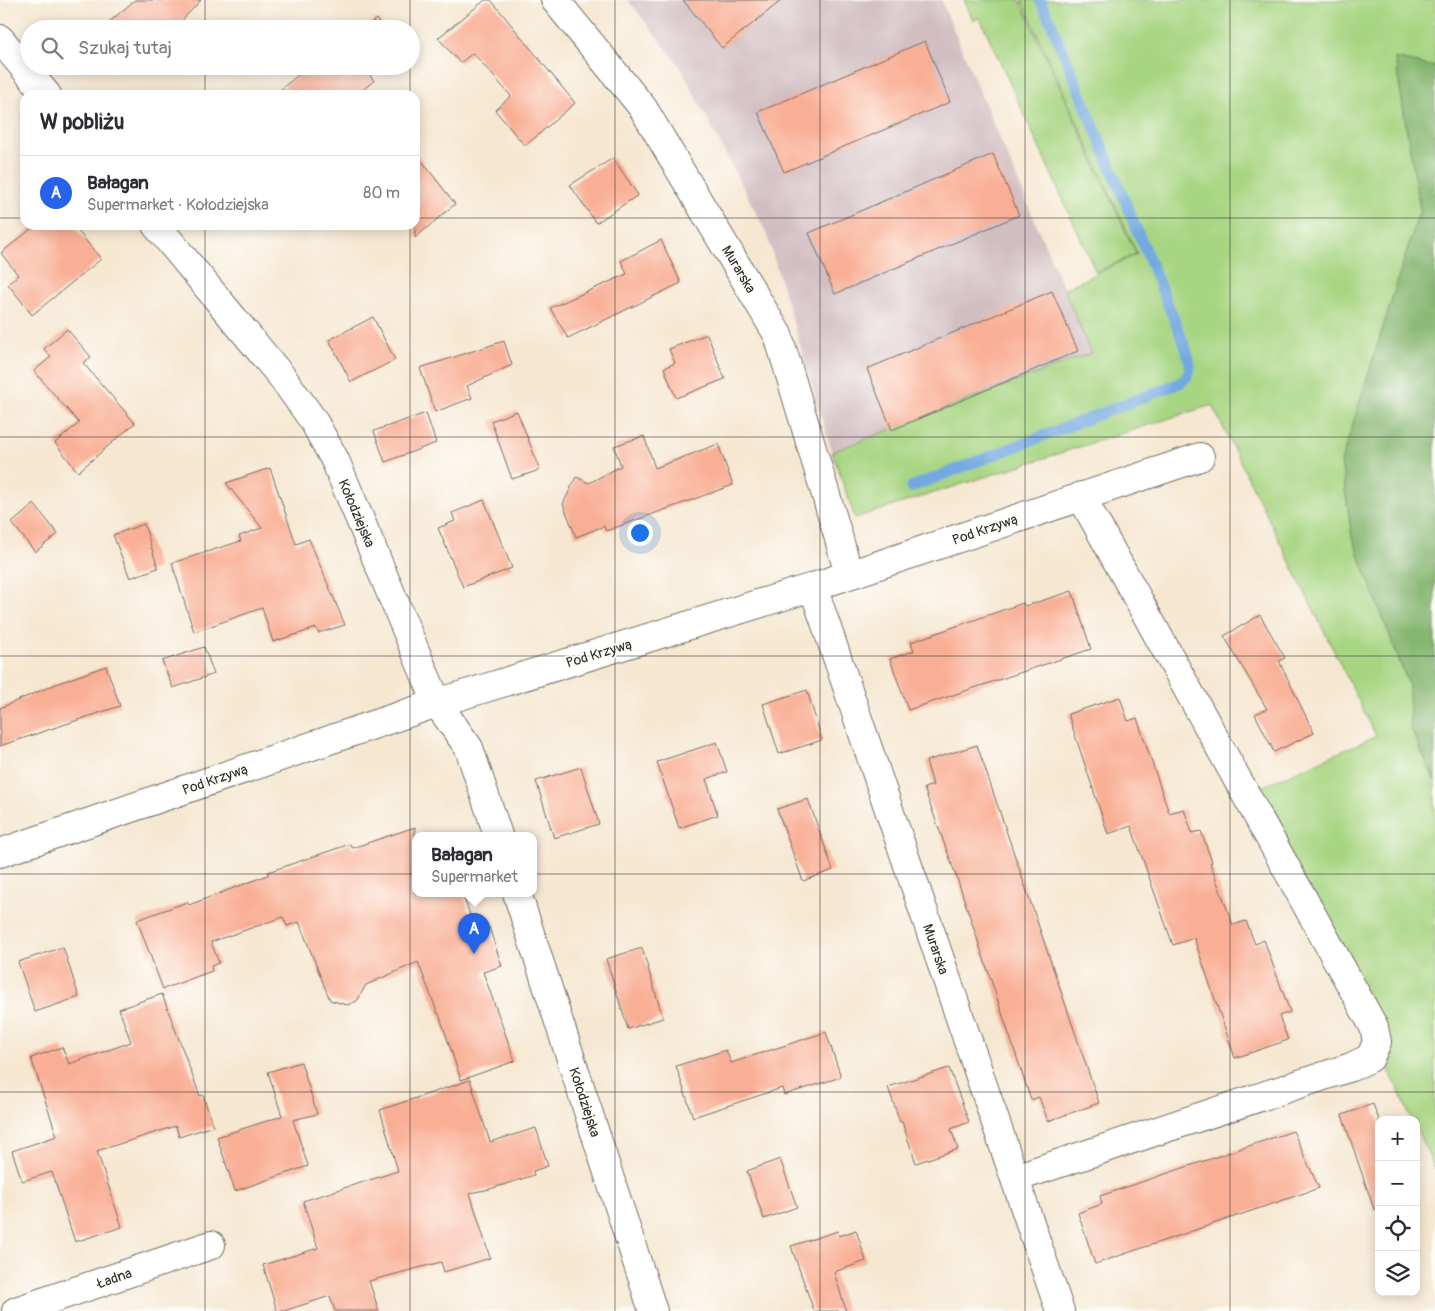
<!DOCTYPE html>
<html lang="pl">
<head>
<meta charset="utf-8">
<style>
  :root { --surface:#fff; --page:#f7f7f7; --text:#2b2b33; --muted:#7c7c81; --line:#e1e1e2; --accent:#2563eb }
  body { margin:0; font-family:Pangolin,sans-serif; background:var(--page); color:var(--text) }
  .controls { position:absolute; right:15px; bottom:15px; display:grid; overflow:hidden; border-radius:10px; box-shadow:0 2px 12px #0003 }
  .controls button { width:45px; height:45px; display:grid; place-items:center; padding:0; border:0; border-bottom:1px solid var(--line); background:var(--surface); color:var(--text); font:25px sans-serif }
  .you { position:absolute; left:639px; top:532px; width:18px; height:18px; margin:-12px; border:4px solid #fff; border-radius:50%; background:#1a73e8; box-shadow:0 0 0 8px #1a73e833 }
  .badge { display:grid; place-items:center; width:32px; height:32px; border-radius:50%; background:var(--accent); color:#fff; font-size:16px; font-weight:700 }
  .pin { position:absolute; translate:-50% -41px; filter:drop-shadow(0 1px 2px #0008) }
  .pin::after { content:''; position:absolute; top:26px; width:18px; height:15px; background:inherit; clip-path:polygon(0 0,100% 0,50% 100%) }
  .popup { position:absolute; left:412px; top:832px; width:125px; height:65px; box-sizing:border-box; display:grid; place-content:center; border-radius:10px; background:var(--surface); filter:drop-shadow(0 1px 4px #0005); font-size:16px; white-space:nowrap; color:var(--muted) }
  .popup b { font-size:19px; color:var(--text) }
  .popup::after { content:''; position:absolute; left:50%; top:100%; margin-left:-10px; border:10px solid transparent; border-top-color:var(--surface) }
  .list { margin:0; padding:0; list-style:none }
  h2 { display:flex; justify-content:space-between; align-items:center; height:65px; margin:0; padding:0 20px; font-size:21px }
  h2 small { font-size:16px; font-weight:400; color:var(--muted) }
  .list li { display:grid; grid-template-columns:32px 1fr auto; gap:15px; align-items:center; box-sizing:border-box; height:75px; padding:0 20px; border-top:1px solid var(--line) }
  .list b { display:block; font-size:19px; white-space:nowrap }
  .list p { margin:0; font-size:16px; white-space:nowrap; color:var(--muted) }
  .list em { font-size:16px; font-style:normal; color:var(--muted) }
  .icon { flex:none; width:28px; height:28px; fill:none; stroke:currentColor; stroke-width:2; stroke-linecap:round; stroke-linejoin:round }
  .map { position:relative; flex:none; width:1435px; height:1311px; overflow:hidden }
  .search { position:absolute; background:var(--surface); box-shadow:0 2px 12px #0003; left:20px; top:20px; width:400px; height:55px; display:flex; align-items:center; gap:12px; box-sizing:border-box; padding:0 18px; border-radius:28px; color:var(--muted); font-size:19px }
  .panel { position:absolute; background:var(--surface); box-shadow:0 2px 12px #0003; left:20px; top:90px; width:400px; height:140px; border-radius:15px }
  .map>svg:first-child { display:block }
</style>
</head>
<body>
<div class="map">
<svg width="1435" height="1311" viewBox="0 0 1435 1311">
  <rect width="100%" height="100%" fill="#fdfcf7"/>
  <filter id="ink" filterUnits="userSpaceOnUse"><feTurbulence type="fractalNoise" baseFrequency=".02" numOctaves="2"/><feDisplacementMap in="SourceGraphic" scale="10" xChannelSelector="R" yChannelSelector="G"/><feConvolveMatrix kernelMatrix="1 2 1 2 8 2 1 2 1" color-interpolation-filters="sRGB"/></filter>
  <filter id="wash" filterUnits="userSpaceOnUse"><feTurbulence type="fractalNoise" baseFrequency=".0096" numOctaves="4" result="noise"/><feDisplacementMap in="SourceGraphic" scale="20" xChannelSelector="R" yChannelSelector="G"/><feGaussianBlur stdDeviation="1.12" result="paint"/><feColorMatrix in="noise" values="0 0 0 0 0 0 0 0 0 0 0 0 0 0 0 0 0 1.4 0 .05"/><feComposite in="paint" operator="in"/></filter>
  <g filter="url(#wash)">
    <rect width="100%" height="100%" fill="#f6e7d1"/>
    <!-- industrial -->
    <path fill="#d2bec2" d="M628 0H941L1091 353 832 452 766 232 680 66Z"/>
    <!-- green -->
    <path fill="#a7d582" stroke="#698056" d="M964 0H1020L1136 254 1096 272 980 18 973 20Z
      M1022 0H1435V67L1395 59 1420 209 1341 462 1352 537 1409 686 1410 727 1435 781V1169L1416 1128V1120H1412L1259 788 1376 736 1212 405 855 518 832 452 1091 353 1064 289 1137 254Z"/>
    <!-- forest -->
    <path fill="#85b670" stroke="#58704e" d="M1395 58 1435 67V781L1410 727 1409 686 1352 537 1341 462 1420 209Z"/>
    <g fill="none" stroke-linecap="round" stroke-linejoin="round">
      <!-- stream -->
      <path stroke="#73a9e1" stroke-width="11" d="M911 487 1180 383C1195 373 1190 361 1185 346L1052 25 1040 0"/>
    </g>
    <g id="blocks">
      <!-- building -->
      <path fill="#f9af95" d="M135 0H201L174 29H101Z
        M485 0H491L575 103 525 146 495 110 511 96 473 53 460 63 438 38Z
        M683 0H782L722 48Z
        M376 19 385 29H364Z
        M925 41 950 102 784 172 758 112Z
        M309 66H363L374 81 356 95H274Z
        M415 152 455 204 415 238Z
        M993 154 1019 215 835 294 809 233Z
        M613 158 638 195 596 223 570 185Z
        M36 225H73L101 259 32 315 8 284 18 275 1 253Z
        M661 240 681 283 568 338 550 308 627 274 621 261Z
        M1052 291 1078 351 892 430 867 369Z
        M373 317 395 360 351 382 329 340Z
        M67 329 91 357 83 363 135 423 78 472 55 443 79 423 34 371 51 357 44 349Z
        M707 334 725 379 676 398 664 368 675 363 669 349Z
        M504 341 512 365 467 386 472 398 435 412 420 368Z
        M517 411 540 470 512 479 491 421Z
        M426 413 436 443 385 462 374 431Z
        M644 436 655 468 718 444 733 485 606 531 604 526 576 537 563 504 576 477 589 483 621 466 614 446Z
        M270 468 296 544 309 539 345 625 318 633 316 628 273 642 262 608 194 632 172 563 241 541 239 536 262 528 226 483Z
        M484 500 512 568 463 587 438 528 455 521 452 513Z
        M34 504 58 534 35 552 12 523Z
        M144 524 158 568 130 578 113 535Z
        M1072 591 1091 649 908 710 890 659 914 651 911 642 1023 603 1025 606Z
        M1260 615 1285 658 1279 661 1314 733 1274 752 1255 714 1267 709 1224 636Z
        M204 647 214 674 173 688 162 661Z
        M106 666 120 706 0 746V708L56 684Z
        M807 690 822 740 779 754 763 704Z
        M1120 697 1128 721 1137 718 1169 813 1184 809 1192 833 1201 831 1212 862 1210 863 1233 925 1246 921 1255 944 1264 940 1290 1012 1279 1016 1288 1040 1235 1058 1194 938 1173 945 1131 826 1108 834 1068 714Z
        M717 742 727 772 706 779 718 815 679 828 657 762Z
        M977 745 1099 1103 1048 1121 1039 1097 1031 1100 958 881 924 788 933 785 926 761Z
        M581 767 599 824 554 838 536 781Z
        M808 799 833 870 803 881 777 809Z
        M415 827V893H462L476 931 489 927 502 966 483 972 515 1061 461 1080 439 1014H438L418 962 366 985 357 1001 347 1005 330 1000 299 922 287 926 283 917 211 942 219 963 211 966 212 971 163 989 137 920 187 902 189 905 268 875V872L350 844 352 848Z
        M63 947 79 997 35 1012 18 962Z
        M642 948 663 1018 628 1029 606 959Z
        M162 994 200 1096 203 1095 213 1126 179 1137 176 1126 97 1151 122 1227 75 1242 52 1172 22 1181 12 1151 57 1136 31 1058 62 1047 69 1064 131 1042 119 1009Z
        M826 1032 841 1077 784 1095 782 1088 693 1117 676 1066 726 1050 731 1063Z
        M301 1062 317 1114 293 1120 308 1166 235 1191 217 1137 282 1116 268 1072Z
        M949 1068 969 1122 951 1129 958 1149 916 1163 902 1122H900L888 1087Z
        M470 1080 490 1142 536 1128 548 1166 533 1171 534 1175 490 1189 470 1193 490 1258 444 1272 441 1262 369 1281 379 1311H335L330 1296 284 1311H277L263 1265 318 1248 303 1201 398 1171 380 1110Z
        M1373 1104 1379 1120V1209H1374L1342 1115Z
        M1293 1131 1319 1188 1095 1264 1078 1213 1102 1204 1100 1196Z
        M780 1159 797 1207 764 1219 747 1171Z
        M856 1230 866 1261 834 1272 846 1311H814L791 1246 838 1231 839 1236Z"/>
    </g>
  </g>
  <g filter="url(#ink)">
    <use href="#blocks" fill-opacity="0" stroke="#726d65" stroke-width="1"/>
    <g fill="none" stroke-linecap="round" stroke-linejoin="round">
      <defs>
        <path id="street" d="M555 0 643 108 778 335 837 532 849 575
          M0 39 47 95
          M156 225 282 377 313 420 335 460 437 703 469 748 498 835
          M813 587 1060 1311
          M0 853 437 703 813 587 1200 457
          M517 893 653 1311
          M1015 1178 1351 1067 1370 1058 1377 1042 1374 1027 1081 496
          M16 1311 211 1245"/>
      </defs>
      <!-- street casing -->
      <use href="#street" stroke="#726d65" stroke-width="30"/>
      <!-- street -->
      <use href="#street" stroke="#fff" stroke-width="28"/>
    </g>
  </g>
  <!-- grid -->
  <path fill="none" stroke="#2b2b2b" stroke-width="1" stroke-opacity="0.55" d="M205 0V29M410 0V29M615 0V1311M820 0V1311M1025 0V1311M1230 0V1311M205 66V95M410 66V95M0 218H25M415 218H1435M205 225V1311M410 225V1311M0 437H1435M0 656H1435M0 874H1435M0 1092H1435"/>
  <g text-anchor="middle" stroke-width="4" stroke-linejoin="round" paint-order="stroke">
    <!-- street labels -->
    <g font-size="14" fill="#2b2b2b" stroke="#fdfcf7">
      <text transform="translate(739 269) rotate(59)" y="5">Murarska</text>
      <text transform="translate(357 513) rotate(67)" y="5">Kołodziejska</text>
      <text transform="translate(985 529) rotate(-19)" y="5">Pod Krzywą</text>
      <text transform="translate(599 653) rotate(-17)" y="5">Pod Krzywą</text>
      <text transform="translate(215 779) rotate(-19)" y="5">Pod Krzywą</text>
      <text transform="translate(936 949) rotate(71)" y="5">Murarska</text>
      <text transform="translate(585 1102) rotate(72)" y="5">Kołodziejska</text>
      <text transform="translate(114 1278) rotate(-19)" y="5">Ładna</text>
    </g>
  </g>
</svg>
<div class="controls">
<button>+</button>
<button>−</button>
<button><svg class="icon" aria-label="locate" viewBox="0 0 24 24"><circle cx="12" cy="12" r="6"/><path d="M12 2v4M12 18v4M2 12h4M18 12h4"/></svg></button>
<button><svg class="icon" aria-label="layers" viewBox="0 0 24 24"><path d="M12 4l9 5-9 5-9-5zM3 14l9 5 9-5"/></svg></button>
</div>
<div class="you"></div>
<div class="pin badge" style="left:474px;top:954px">A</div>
<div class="popup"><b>Bałagan</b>Supermarket</div>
<div class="search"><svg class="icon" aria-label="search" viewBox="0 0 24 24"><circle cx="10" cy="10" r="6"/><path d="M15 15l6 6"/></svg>Szukaj tutaj</div>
<section class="panel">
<h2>W pobliżu<small></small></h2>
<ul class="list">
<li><span class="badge">A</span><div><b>Bałagan</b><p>Supermarket · Kołodziejska</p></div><em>80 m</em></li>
</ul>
</section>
</div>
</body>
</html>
